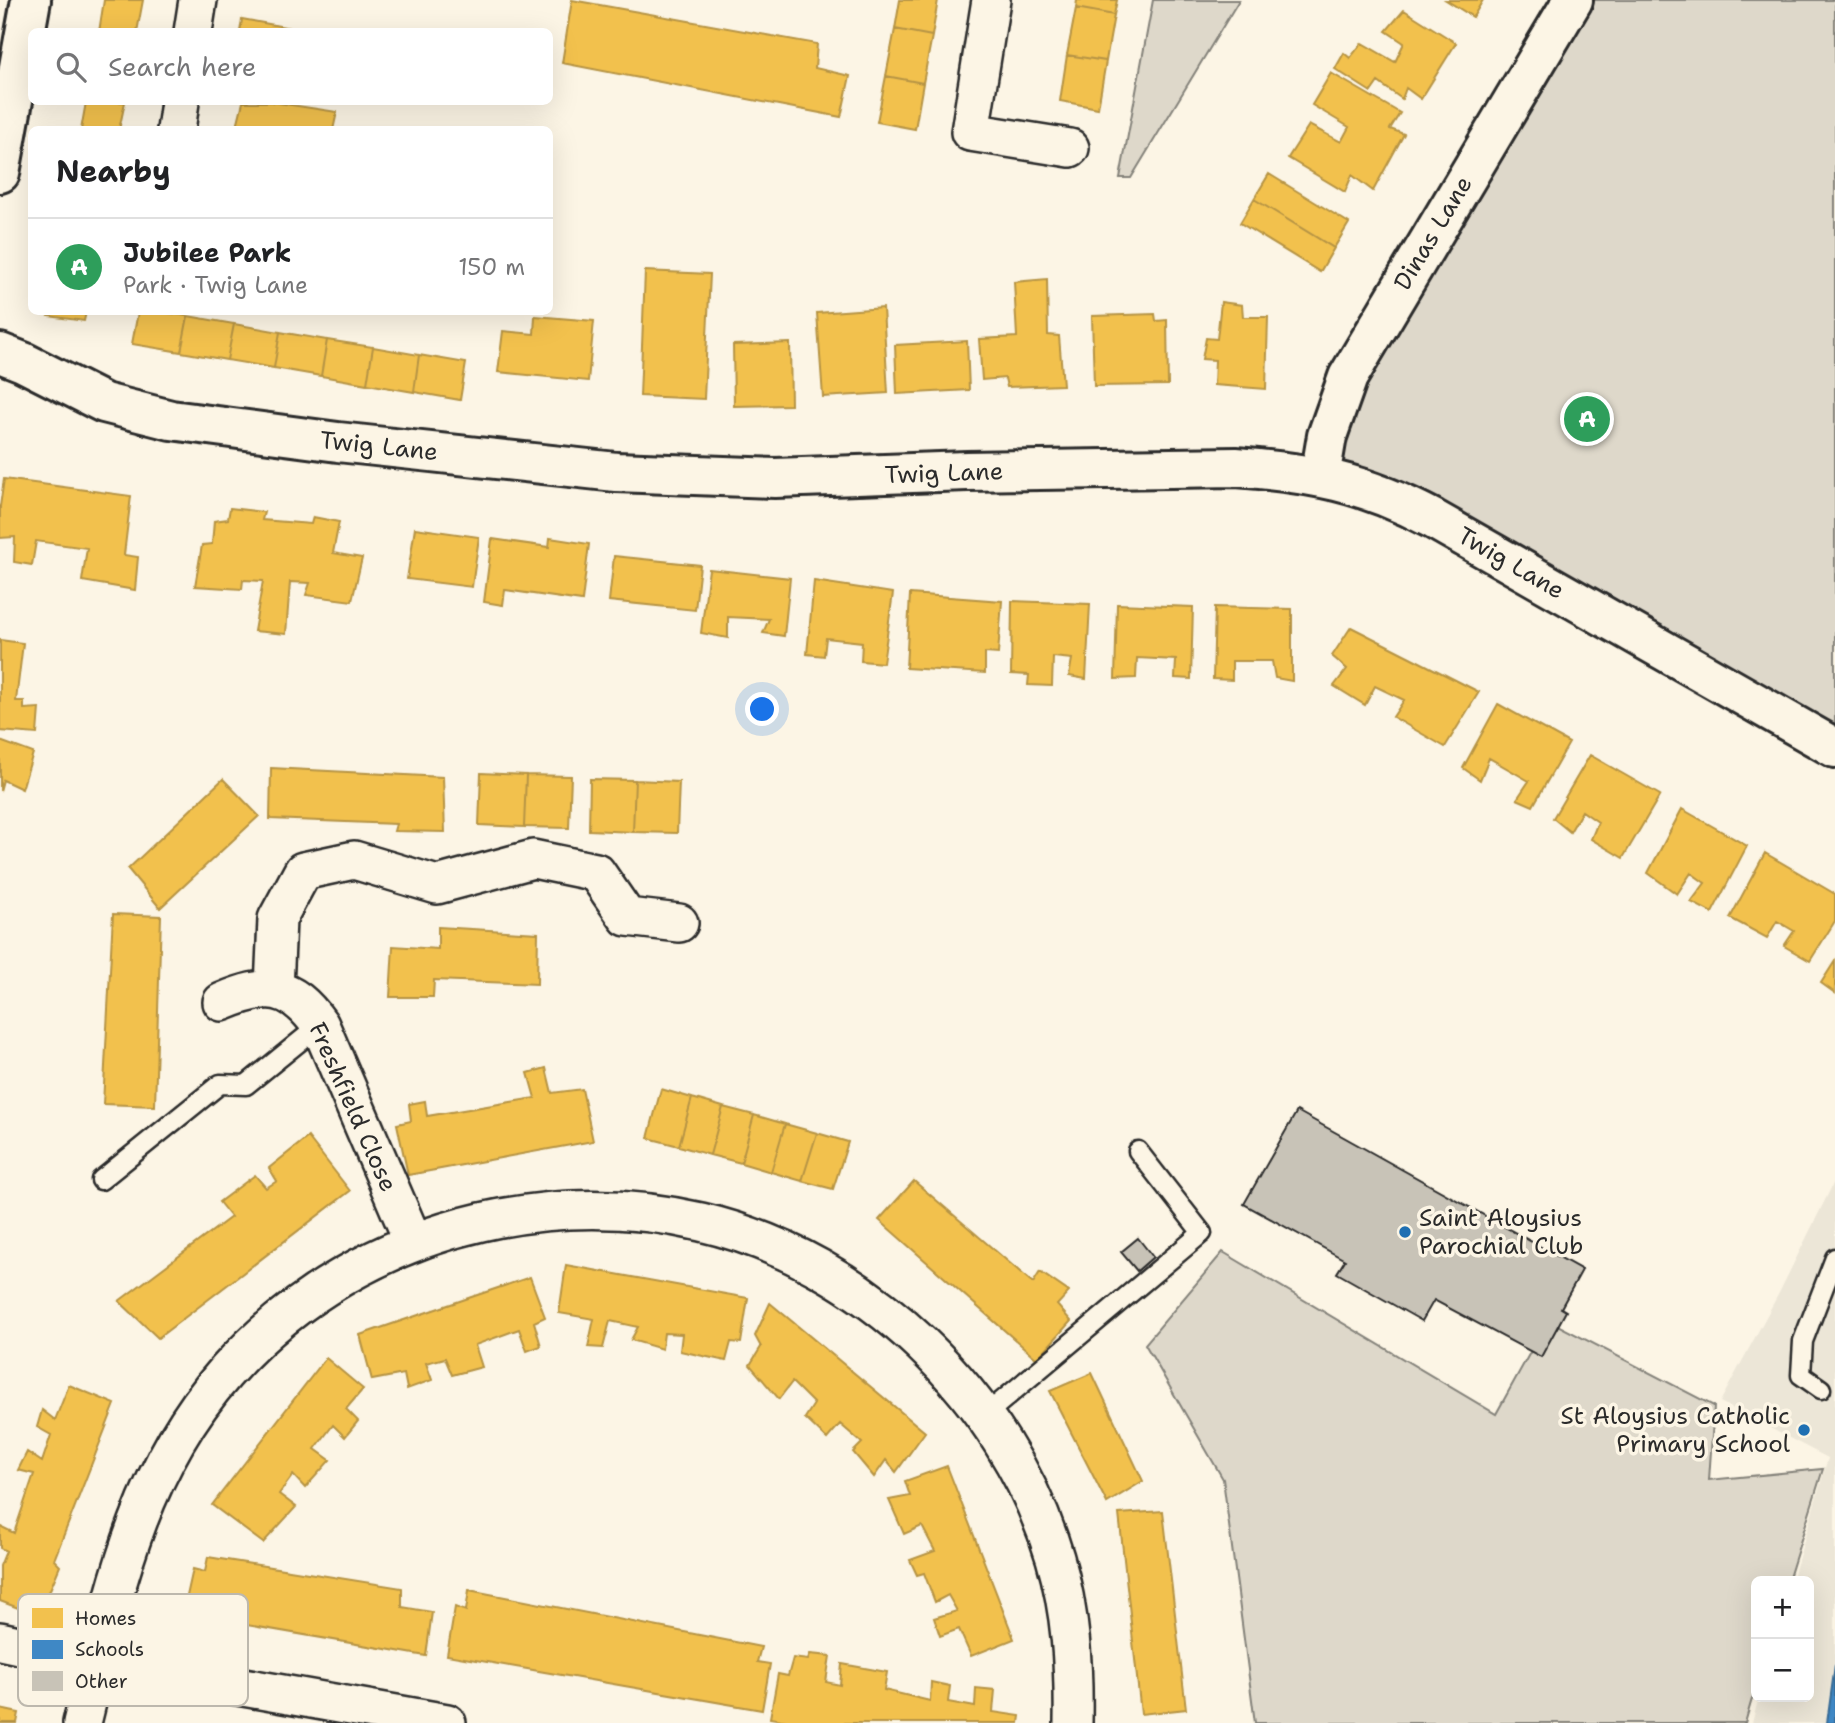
<!DOCTYPE html>
<html lang="en">
<head>
<meta charset="utf-8">
<style>
  :root { --surface:#fff; --page:#f6f6f6; --text:#202124; --muted:#757577; --line:#e0e0e0; --accent:#2563eb }
  body { margin:0; font-family:"Shantell Sans",sans-serif; background:var(--page); color:var(--text) }
  .controls { position:absolute; right:21px; bottom:21px; display:grid; overflow:hidden; border-radius:10px; box-shadow:0 7px 28px #0002 }
  .controls button { width:63px; height:63px; display:grid; place-items:center; padding:0; border:0; border-bottom:2px solid var(--line); background:var(--surface); color:var(--text); font:35px sans-serif }
  .you { position:absolute; left:763px; top:710px; width:24px; height:24px; margin:-18px; border:5px solid #fff; border-radius:50%; background:#1a73e8; box-shadow:0 0 0 10px #1a73e833 }
  .badge { display:grid; place-items:center; width:46px; height:46px; border-radius:50%; background:var(--accent); color:#fff; font-size:23px; font-weight:700 }
  .pin { position:absolute; translate:-50% -50%; border:4px solid #fff; box-shadow:0 2px 7px #0006 }
  .list { margin:0; padding:0; list-style:none }
  h2 { display:flex; justify-content:space-between; align-items:center; height:91px; margin:0; padding:0 28px; font-size:30px }
  h2 small { font-size:23px; font-weight:400; color:var(--muted) }
  .list li { display:grid; grid-template-columns:46px 1fr auto; gap:21px; align-items:center; box-sizing:border-box; height:98px; padding:0 28px; border-top:2px solid var(--line) }
  .list b { display:block; font-size:26px; white-space:nowrap }
  .list p { margin:0; font-size:23px; white-space:nowrap; color:var(--muted) }
  .list em { font-size:23px; font-style:normal; color:var(--muted) }
  .icon { flex:none; width:38px; height:38px; fill:none; stroke:currentColor; stroke-width:2; stroke-linecap:round; stroke-linejoin:round }
  .map { position:relative; flex:none; width:1835px; height:1723px; overflow:hidden }
  .search { position:absolute; background:var(--surface); box-shadow:0 7px 28px #0002; left:28px; top:28px; width:525px; height:77px; display:flex; align-items:center; gap:18px; box-sizing:border-box; padding:0 24px; border-radius:10px; color:var(--muted); font-size:26px }
  .panel { position:absolute; background:var(--surface); box-shadow:0 7px 28px #0002; left:28px; top:126px; width:525px; height:189px; border-radius:10px }
  .map>svg:first-child { display:block }
</style>
</head>
<body>
<div class="map">
<svg width="1835" height="1723" viewBox="0 0 1835 1723">
  <rect width="100%" height="100%" fill="#fcf5e5"/>
  <filter id="ink" filterUnits="userSpaceOnUse"><feTurbulence type="fractalNoise" baseFrequency=".0143" numOctaves="2"/><feDisplacementMap in="SourceGraphic" scale="14" xChannelSelector="R" yChannelSelector="G"/><feConvolveMatrix kernelMatrix="1 2 1 2 8 2 1 2 1" color-interpolation-filters="sRGB"/></filter>
  <g filter="url(#ink)">
    <!-- built -->
    <path fill="#ece6d7" d="M1835 1180V1723H1752L1759 1697H1809V1581H1792L1828 1458 1720 1402 1779 1293Z"/>
    <!-- green -->
    <path fill="#ded8ca" stroke="#84827a" stroke-width="2" d="M1153 0H1239L1131 178H1120Z
      M1562 0H1835V747L1320 477 1357 361Z
      M1223 1252 1496 1414 1548 1320 1714 1406 1709 1480 1823 1469 1788 1581H1756V1685L1745 1723H1255L1223 1479 1145 1344Z"/>
    <!-- homes -->
    <path fill="#f2c14e" stroke="#b69444" stroke-width="2" d="M104 0H143L137 32H99Z
      M572 0 817 44 815 68 850 76 841 117 562 63Z
      M900 0H938L932 36 895 29Z
      M1077 0H1117L1114 15 1076 8Z
      M1446 0H1483L1473 17Z
      M1076 8 1114 15 1106 61 1067 55Z
      M1404 10 1456 43 1421 99 1406 88 1402 99 1378 82 1371 92 1335 69 1344 53 1350 58 1362 43 1395 62 1404 43 1386 31Z
      M242 19 312 32H240Z
      M895 29 932 36 923 83 886 76Z
      M1067 55 1106 61 1098 108 1060 101Z
      M1331 73 1400 113 1390 129 1404 134 1373 191 1352 175 1345 192 1288 158 1309 125 1341 142 1349 127 1312 105Z
      M886 76 923 83 915 129 877 122Z
      M86 102H125L119 130H81Z
      M243 102H272L337 112 333 130H236Z
      M1269 174 1349 223 1334 248 1254 199Z
      M1254 199 1334 248 1320 272 1240 223Z
      M645 271 710 274 704 399 640 396Z
      M1047 279 1048 335 1059 336 1063 385 1007 387 1005 378 982 380 979 339 1017 337 1014 282Z
      M1221 302 1242 305 1243 317H1268L1266 389 1214 385 1215 360 1202 359 1206 338 1217 339Z
      M883 308 888 393 823 397 817 313Z
      M49 312H86L84 321 48 316Z
      M138 312H161L188 316 181 352 132 344Z
      M1155 314 1156 321 1167 320 1168 385 1094 386 1092 316Z
      M188 316 234 324 227 360 181 352Z
      M535 316 594 321 588 381 498 372 503 331 534 334Z
      M234 324 280 332 274 368 227 360Z
      M280 332 327 340 321 376 274 368Z
      M327 340 373 347 367 384 321 376Z
      M967 341 969 390 897 394 895 345Z
      M790 343 791 405 734 406 733 345Z
      M373 347 419 355 414 392 367 384Z
      M419 355 466 363 460 400 414 392Z
      M4 479 131 496 124 555 138 557 135 590 82 581 87 548 36 541 32 565 14 562 15 537 0 538V506Z
      M230 508 264 512 262 520 311 524 313 517 339 522 333 553 362 558 352 601 306 595 310 583 290 582 286 634 254 631 263 581 243 580 242 589 195 586 202 545 212 544 214 521 228 519Z
      M415 528 479 537 472 587 407 579Z
      M550 538 589 544 582 601 505 590 503 605 484 602 492 539 549 547Z
      M614 556 700 565 695 610 609 601Z
      M709 569 790 578 784 636 763 633 769 619 728 617V638L701 633Z
      M814 581 893 593 883 663 861 661 862 642 826 638 824 656 807 654Z
      M910 594 1002 601 998 654 985 653V673L906 668Z
      M1012 601 1090 604 1086 679 1069 676 1072 659 1053 657 1052 686 1028 685 1029 675 1011 674Z
      M1117 604 1193 607 1191 679 1175 678 1176 660 1137 658 1136 678 1115 679Z
      M1215 607 1292 609V681L1275 678 1272 661H1232V680L1213 679Z
      M1351 627 1479 692 1445 747 1393 717 1404 700 1375 686 1365 705 1334 686 1347 669 1332 656Z
      M0 640 23 643 16 701H24V709L39 708 37 734 0 731Z
      M1498 704 1569 743 1533 806 1517 799 1529 781 1489 758 1480 780 1463 768Z
      M0 741 33 753 22 789 3 780 0 791Z
      M1590 755 1660 795 1623 858 1591 839 1598 822 1582 811 1570 832 1553 818Z
      M271 768 443 777 445 832 394 831 396 824 270 819Z
      M481 773 526 775 524 827 479 825Z
      M526 775 571 776 569 828 524 827Z
      M223 779 259 816 160 908 128 869Z
      M590 779 635 780 633 832 589 830Z
      M635 780 679 782 677 833 633 832Z
      M1682 809 1747 846 1712 913 1691 902 1705 883 1691 873 1677 894 1648 873Z
      M1765 853 1835 894V921L1810 961 1784 946 1794 931 1777 921 1767 938 1730 918Z
      M113 914 161 916 155 1106 103 1104Z
      M438 927 538 933 537 984 434 980 433 997H390L393 946 438 949Z
      M1835 961V993L1821 983Z
      M546 1068 552 1093 582 1089 593 1141 408 1175 397 1124 411 1121 409 1104 425 1101 427 1116 535 1098 528 1073Z
      M661 1089 692 1098 679 1146 648 1138Z
      M692 1098 723 1107 710 1155 679 1146Z
      M723 1107 754 1115 741 1163 710 1155Z
      M754 1115 785 1124 771 1172 741 1163Z
      M785 1124 817 1133 802 1181 771 1172Z
      M817 1133 848 1142 833 1189 802 1181Z
      M308 1137 350 1191 158 1338 119 1301 231 1217 219 1202 255 1175 266 1188 277 1181 269 1168Z
      M914 1181 1033 1283 1040 1272 1069 1292 1057 1305 1071 1321 1037 1359 879 1220Z
      M566 1265 748 1298 741 1343 731 1342 726 1361 680 1351 682 1334 664 1333 662 1349 631 1340 638 1327 610 1321 603 1348 588 1347 594 1319 559 1313Z
      M530 1277 545 1317 534 1322 541 1346 527 1351 519 1329 475 1345 482 1367 452 1375 445 1358 426 1363 432 1380 407 1389 404 1374 372 1380 360 1335Z
      M770 1303 925 1432 896 1472 886 1460 874 1477 853 1452 862 1443 840 1424 827 1439 805 1418 814 1404 792 1382 779 1399 750 1365 761 1347 755 1336Z
      M326 1358 363 1389 346 1409 358 1421 345 1437 333 1425 315 1449 330 1460 305 1488 293 1475 279 1494 296 1507 263 1543 212 1505Z
      M1092 1373 1143 1481 1107 1503 1050 1391Z
      M69 1385 115 1404 54 1560 60 1566 39 1616 0 1601V1566L6 1551 0 1548V1526L14 1533 34 1474 18 1470 27 1452 42 1462 51 1435 37 1427 42 1410 55 1420Z
      M947 1466 1014 1639 971 1656 959 1629 940 1636 934 1618 957 1611 948 1595 935 1602 924 1573 917 1575 910 1560 935 1551 922 1526 904 1534 889 1500 910 1496 905 1481Z
      M1163 1511 1186 1709 1141 1714 1119 1514Z
      M208 1557 402 1588V1607L432 1612 426 1656 183 1614 193 1569 205 1572Z
      M469 1590 761 1647 757 1662 770 1664 762 1710 447 1655 455 1607 466 1611Z
      M810 1654 830 1656 826 1682 840 1685 842 1664 887 1672 884 1690 930 1701 931 1682 950 1686 948 1702 975 1707 976 1688 995 1690 993 1712 1020 1716 1019 1723H798L770 1718 778 1674 788 1676 793 1658 808 1660Z
      M0 1709 19 1713 17 1723H0Z"/>
    <!-- schools -->
    <path fill="#3f88c5" stroke="#396c97" stroke-width="2" d="M1835 1665V1723H1827Z"/>
    <!-- building -->
    <path fill="#c8c3b7" stroke="#2b2b2b" stroke-width="2" d="M1297 1111 1582 1270 1561 1308 1566 1311 1541 1357 1434 1300 1422 1321 1337 1273 1345 1260 1244 1204Z
      M1138 1238 1153 1257 1137 1271 1121 1252Z"/>
    <g fill="none" stroke-linecap="round" stroke-linejoin="round">
      <defs>
        <path id="lane" d="M101 1180 220 1084 246 1085 320 1025
          M1821 1389 1801 1375 1803 1341 1835 1258
          M984 1416 1202 1233 1138 1151"/>
        <path id="street" d="M991 0 970 132 1070 148
          M193 32 198 0
          M176 130 180 102
          M274 989 277 919 303 871 354 860 437 885 533 859 596 872 627 917 679 923
          M222 1002C267 983 290 983 320 1025L413 1241
          M0 1641 79 1658 447 1723
          M82 1723C113 1598 136 1474 225 1373 292 1297 382 1245 481 1222 553 1206 629 1205 701 1222 865 1260 1007 1397 1055 1558 1071 1612 1074 1667 1073 1723"/>
        <path id="secondary" d="M0 173 31 0
          M0 353 23 362 104 403 171 420 338 442 616 472 775 478 967 471 1236 467C1313 473 1364 482 1433 519L1835 748
          M1320 477 1327 436 1348 377 1573 0"/>
      </defs>
      <!-- lane casing -->
      <use href="#lane" stroke="#2b2b2b" stroke-width="23"/>
      <!-- street casing -->
      <use href="#street" stroke="#2b2b2b" stroke-width="42"/>
      <!-- secondary casing -->
      <use href="#secondary" stroke="#2b2b2b" stroke-width="44"/>
      <!-- lane -->
      <use href="#lane" stroke="#fcf5e5" stroke-width="18"/>
      <!-- street -->
      <use href="#street" stroke="#fcf5e5" stroke-width="37"/>
      <!-- secondary -->
      <use href="#secondary" stroke="#fcf5e5" stroke-width="38"/>
    </g>
  </g>
  <!-- markers -->
  <g fill="#1f6fb2" stroke="#fcf5e5" stroke-width="2.5">
    <circle cx="1405" cy="1232" r="7"/>
    <circle cx="1804" cy="1430" r="7"/>
  </g>
  <g text-anchor="middle" stroke-width="7" stroke-linejoin="round" paint-order="stroke">
    <!-- street labels -->
    <g font-size="24" fill="#2b2b2b" stroke="#fcf5e5">
      <text transform="translate(1433 233) rotate(-59)" y="8">Dinas Lane</text>
      <text transform="translate(379 446) rotate(6)" y="8">Twig Lane</text>
      <text transform="translate(944 473) rotate(-2)" y="8">Twig Lane</text>
      <text transform="translate(1511 563) rotate(30)" y="8">Twig Lane</text>
      <text transform="translate(353 1107) rotate(66)" y="8">Freshfield Close</text>
    </g>
    <!-- poi labels -->
    <g font-size="24" fill="#2b2b2b" stroke="#fcf5e5" text-anchor="start">
      <text x="1419" y="1226">Saint Aloysius<tspan x="1419" dy="28">Parochial Club</tspan></text>
      <text x="1790" y="1424" text-anchor="end">St Aloysius Catholic<tspan x="1790" dy="28">Primary School</tspan></text>
    </g>
  </g>
  <!-- legend -->
  <rect x="18" y="1594" width="230" height="112" rx="10" fill="#fcf5e5" stroke="#bdb8ad" stroke-width="2"/>
  <rect x="32" y="1608" width="31" height="20" fill="#f2c14e"/>
  <rect x="32" y="1640" width="31" height="19" fill="#3f88c5"/>
  <rect x="32" y="1671" width="31" height="20" fill="#c8c3b7"/>
  <g font-size="19" fill="#2b2b2b">
    <text x="75" y="1625">Homes</text>
    <text x="75" y="1656">Schools</text>
    <text x="75" y="1688">Other</text>
  </g>
</svg>
<div class="controls">
<button>+</button>
<button>−</button>
</div>
<div class="you"></div>
<div class="pin badge" style="left:1587px;top:419px;background:#2e9e5b">A</div>
<div class="search"><svg class="icon" aria-label="search" viewBox="0 0 24 24"><circle cx="10" cy="10" r="6"/><path d="M15 15l6 6"/></svg>Search here</div>
<section class="panel">
<h2>Nearby<small></small></h2>
<ul class="list">
<li><span class="badge" style="background:#2e9e5b">A</span><div><b>Jubilee Park</b><p>Park · Twig Lane</p></div><em>150 m</em></li>
</ul>
</section>
</div>
</body>
</html>
